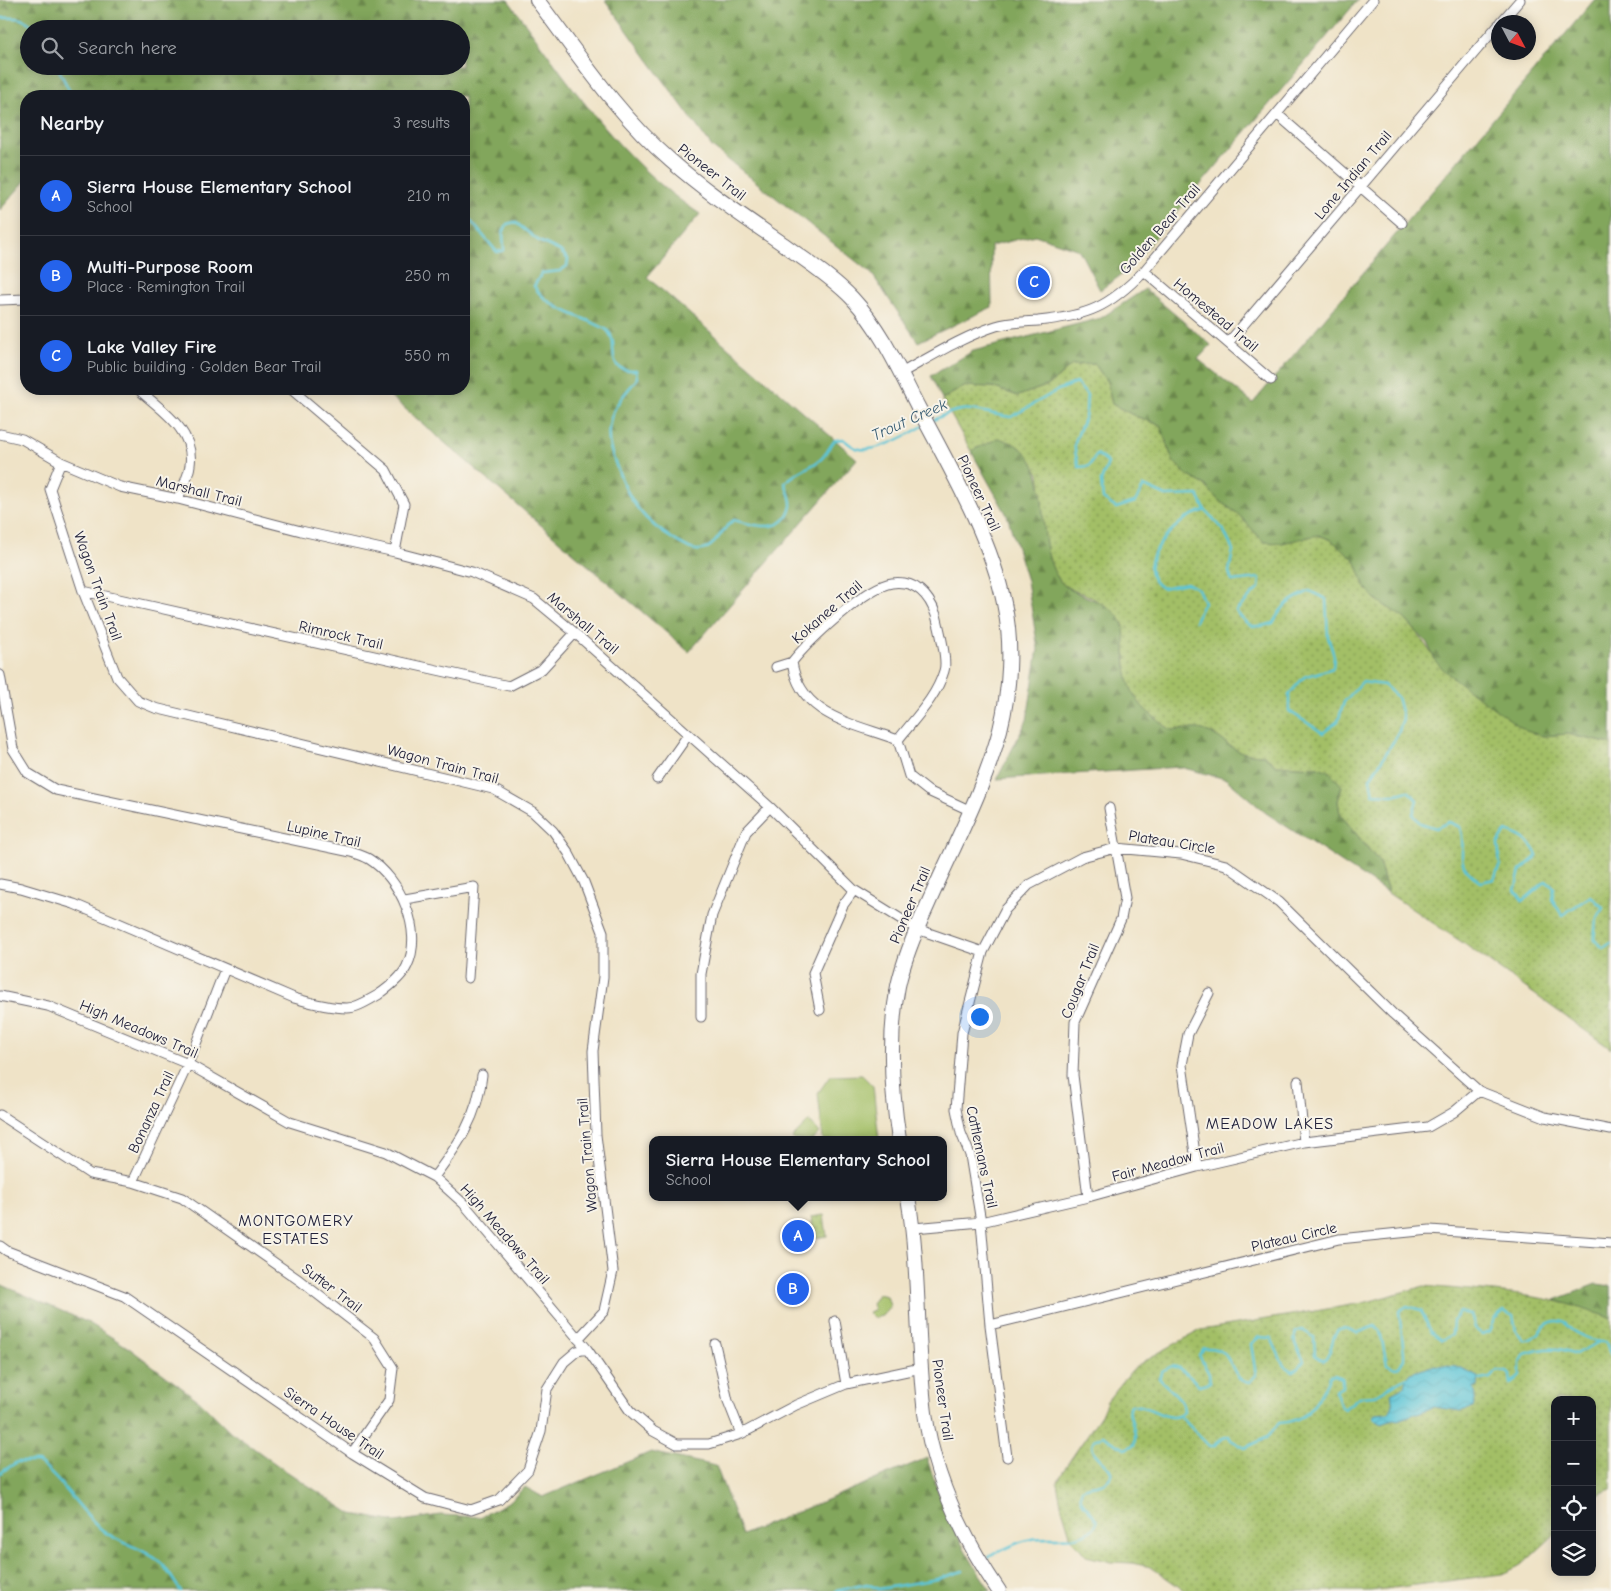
<!DOCTYPE html>
<html lang="en">
<head>
<meta charset="utf-8">
<style>
  :root { --surface:#171b24; --page:#20242c; --text:#f1f3f6; --muted:#9ea1a6; --line:#363941; --accent:#2563eb }
  body { margin:0; font-family:"Comic Neue",sans-serif; background:var(--page); color:var(--text) }
  .controls { position:absolute; right:15px; bottom:15px; display:grid; overflow:hidden; border-radius:10px; box-shadow:0 2px 12px #0003 }
  .controls button { width:45px; height:45px; display:grid; place-items:center; padding:0; border:0; border-bottom:1px solid var(--line); background:var(--surface); color:var(--text); font:25px sans-serif }
  .compass { position:absolute; left:1491px; top:15px; width:45px; height:45px; border-radius:50%; background:var(--surface); box-shadow:0 2px 12px #0003; rotate:131deg }
  .you { position:absolute; left:979px; top:1016px; width:18px; height:18px; margin:-12px; border:4px solid #fff; border-radius:50%; background:#1a73e8; box-shadow:0 0 0 8px #1a73e833 }
  .badge { display:grid; place-items:center; width:32px; height:32px; border-radius:50%; background:var(--accent); color:#fff; font-size:16px; font-weight:700 }
  .pin { position:absolute; translate:-50% -50%; border:2px solid #fff; box-shadow:0 1px 5px #0006 }
  .popup { position:absolute; left:649px; top:1136px; width:298px; height:65px; box-sizing:border-box; display:grid; place-content:center; border-radius:10px; background:var(--surface); filter:drop-shadow(0 1px 4px #0005); font-size:16px; white-space:nowrap; color:var(--muted) }
  .popup b { font-size:19px; color:var(--text) }
  .popup::after { content:''; position:absolute; left:50%; top:100%; margin-left:-10px; border:10px solid transparent; border-top-color:var(--surface) }
  .list { margin:0; padding:0; list-style:none }
  h2 { display:flex; justify-content:space-between; align-items:center; height:65px; margin:0; padding:0 20px; font-size:21px }
  h2 small { font-size:16px; font-weight:400; color:var(--muted) }
  .list li { display:grid; grid-template-columns:32px 1fr auto; gap:15px; align-items:center; box-sizing:border-box; height:80px; padding:0 20px; border-top:1px solid var(--line) }
  .list b { display:block; font-size:19px; white-space:nowrap }
  .list p { margin:0; font-size:16px; white-space:nowrap; color:var(--muted) }
  .list em { font-size:16px; font-style:normal; color:var(--muted) }
  .icon { flex:none; width:28px; height:28px; fill:none; stroke:currentColor; stroke-width:2; stroke-linecap:round; stroke-linejoin:round }
  .map { position:relative; flex:none; width:1611px; height:1591px; overflow:hidden }
  .search { position:absolute; background:var(--surface); box-shadow:0 2px 12px #0003; left:20px; top:20px; width:450px; height:55px; display:flex; align-items:center; gap:12px; box-sizing:border-box; padding:0 18px; border-radius:28px; color:var(--muted); font-size:19px }
  .panel { position:absolute; background:var(--surface); box-shadow:0 2px 12px #0003; left:20px; top:90px; width:450px; height:305px; border-radius:20px }
  .map>svg:first-child { display:block }
</style>
</head>
<body>
<div class="map">
<svg width="1611" height="1591" viewBox="0 0 1611 1591">
  <defs>
    <pattern id="grass-dots" width="8" height="8" patternUnits="userSpaceOnUse" patternTransform="scale(1.25)"><rect width="8" height="8" fill="#a3bf66"/><path d="M2 2h.1M6 6h.1" fill="none" stroke="#849b55" stroke-width="1.8" stroke-linecap="round"/></pattern>
    <pattern id="forest-firs" width="22" height="20" patternUnits="userSpaceOnUse" patternTransform="scale(1.25)"><rect width="22" height="20" fill="#82a65b"/><path d="M5 1l3.5 6h-7zM16 11l3.5 6h-7z" fill="#6a874c"/></pattern>
    <pattern id="water-waves" width="16" height="10" patternUnits="userSpaceOnUse" patternTransform="scale(1.25)"><rect width="16" height="10" fill="#5bc5d7"/><path d="M0 5q4-4 8 0t8 0" fill="none" stroke="#4fa9b9"/></pattern>
  </defs>
  <rect width="100%" height="100%" fill="#f7f3e8"/>
  <filter id="ink" filterUnits="userSpaceOnUse"><feTurbulence type="fractalNoise" baseFrequency=".02" numOctaves="2"/><feDisplacementMap in="SourceGraphic" scale="10" xChannelSelector="R" yChannelSelector="G"/><feConvolveMatrix kernelMatrix="1 2 1 2 8 2 1 2 1" color-interpolation-filters="sRGB"/></filter>
  <filter id="wash" filterUnits="userSpaceOnUse"><feTurbulence type="fractalNoise" baseFrequency=".0096" numOctaves="4" result="noise"/><feDisplacementMap in="SourceGraphic" scale="20" xChannelSelector="R" yChannelSelector="G"/><feGaussianBlur stdDeviation="1.12" result="paint"/><feColorMatrix in="noise" values="0 0 0 0 0 0 0 0 0 0 0 0 0 0 0 0 0 1.4 0 .05"/><feComposite in="paint" operator="in"/></filter>
  <g filter="url(#wash)">
    <rect width="100%" height="100%" fill="#efe3c7"/>
    <!-- grass -->
    <path fill="url(#grass-dots)" stroke="#627050" d="M1095 364 1107 382 1112 404 1135 416 1160 425 1173 461 1187 475 1205 485 1219 501 1237 513 1264 542C1271 542 1277 543 1284 542 1295 541 1311 533 1321 536 1333 539 1348 550 1355 560 1361 568 1361 580 1366 588 1377 603 1393 607 1405 619 1422 636 1431 656 1447 673L1543 736 1567 734 1611 744V1049L1463 943 1388 893 1379 862 1340 814 1338 801 1342 786 1318 767 1275 765 1264 755H1248L1234 750 1215 735 1185 729 1171 730 1145 710 1134 697 1127 680 1123 624C1113 616 1102 603 1091 597 1081 592 1068 591 1060 581 1040 559 1043 502 1039 473L999 438 971 451 942 399 966 386 992 387 1018 396 1049 385 1072 365Z
      M824 1215 827 1236 815 1238 811 1217Z
      M1424 1286C1488 1292 1551 1293 1611 1318V1489L1592 1497V1400H1555V1534L1522 1565 1502 1574 1370 1591H1185L1151 1567 1131 1563 1111 1562 1086 1556 1071 1538 1062 1509 1057 1483 1066 1466 1101 1415 1107 1401 1132 1370 1147 1359 1201 1330 1363 1303Z"/>
    <!-- forest -->
    <path fill="url(#forest-firs)" stroke="#52644b" fill-rule="evenodd" d="M0 0H508C565 76 618 161 700 214L647 277 857 459 689 652 382 389H464V96H26V180L0 210ZM29 29H461V66H29Z
      M605 0H1358L1127 271 1100 290 1079 250 1035 235 991 246 992 307 918 342 872 274 712 147Z
      M1594 0H1611V744L1567 734 1543 736 1526 731 1474 694 1447 673 1436 662 1427 643 1404 618 1375 599 1365 587 1355 560 1330 539 1318 535 1282 543 1264 542 1237 513 1219 501 1205 485 1187 475 1173 461 1160 425 1135 416 1112 404 1107 382 1095 364 1072 365 1049 385 1018 396 992 387 966 386 942 399 931 376 973 351 1101 318 1145 289 1211 345 1198 359 1253 403Z
      M999 438C1004 440 1011 442 1016 445 1058 469 1030 541 1060 581 1073 598 1114 599 1123 625 1125 632 1125 641 1125 648 1125 677 1130 699 1154 717 1159 721 1166 729 1173 730 1182 731 1193 727 1203 730 1230 739 1228 755 1264 755L1275 765 1318 767 1329 771 1342 786 1338 801 1340 814 1379 862 1388 893 1266 813 1226 779 1180 767 997 779 1027 720 1038 649 1027 581 1007 515 971 451Z
      M0 1284 89 1323 129 1348 202 1403 231 1432 280 1467 352 1514 396 1522 440 1515 480 1517 510 1501 525 1487 543 1497 651 1452 716 1466 742 1535 927 1458C943 1510 960 1546 991 1591H0Z
      M1597 1284 1611 1286V1318L1555 1300Z"/>
    <!-- park -->
    <path fill="#a3bf66" stroke="#627050" d="M862 1075 873 1086 879 1140H823L818 1093 830 1076Z
      M809 1121 820 1133 813 1140H794L792 1138Z
      M878 1294 887 1296 890 1306 882 1316 874 1318 868 1312 874 1310 872 1304Z"/>
    <!-- water -->
    <path fill="url(#water-waves)" stroke="#3e7489" d="M1435 1365 1457 1367 1479 1377 1478 1387H1474L1476 1397 1473 1408 1460 1411 1434 1407 1398 1420 1393 1419 1382 1423 1373 1418 1376 1414 1389 1413 1393 1405 1391 1393 1405 1386 1407 1377 1410 1373Z"/>
    <g fill="none" stroke-linecap="round" stroke-linejoin="round">
      <!-- stream -->
      <path stroke="#5bc5d7" stroke-width="2.5" d="M0 18C13 17 27 17 35 29
        M57 66 72 96
        M464 213 497 252 504 250 503 233 507 224 515 222 539 241 560 251 568 259 567 266 560 271 542 273 534 286C546 305 569 313 589 321 595 324 602 326 607 330 622 345 600 372 636 370L637 379C624 395 611 407 609 428 607 441 611 453 616 465 629 502 643 521 676 541 685 546 694 553 705 549 719 543 722 527 734 520 753 525 785 536 791 506 792 498 787 490 785 483 795 472 808 469 820 460 826 455 830 446 835 440L843 439C848 443 854 449 860 449 878 452 908 435 923 426
        M932 421C968 401 973 412 1011 417L1058 390 1076 383 1087 395C1086 402 1087 410 1085 416 1077 441 1070 438 1079 467L1089 466 1097 454 1108 463 1101 481 1103 499 1116 508 1135 502 1144 486 1166 496 1198 495 1205 510 1223 529 1233 550 1229 572 1232 581 1260 578 1259 588 1236 611C1248 628 1254 629 1273 623 1283 604 1290 600 1310 591L1326 599 1328 637 1334 656 1333 668 1304 677 1289 694V711L1323 733 1338 721 1344 702 1362 682 1384 685 1397 697 1403 719 1398 734 1370 779 1373 794 1393 795 1408 791 1417 800 1413 814 1420 823 1436 828 1449 822 1460 827C1469 855 1449 860 1481 882L1494 879 1500 865 1498 844 1506 831C1520 835 1532 842 1537 856L1520 871 1515 890 1523 901 1546 881 1554 888 1552 899 1562 915 1591 896 1603 908 1596 921 1594 939 1603 948 1611 943
        M1195 621 1204 602 1198 589 1187 583 1162 588C1133 569 1165 534 1184 520 1190 515 1198 513 1205 510
        M1480 1380 1490 1378 1497 1371 1507 1372 1510 1375 1511 1384 1520 1375V1363L1525 1354C1541 1348 1559 1346 1575 1354L1599 1342H1606L1611 1358
        M1180 1416 1209 1446H1214L1223 1438 1229 1436 1231 1440 1245 1448 1266 1438 1279 1423C1312 1421 1316 1402 1330 1376L1335 1375 1342 1378V1387L1335 1391 1341 1407 1344 1409 1359 1397 1374 1396 1407 1377
        M0 1473 17 1462H38C63 1481 78 1508 101 1529 118 1544 144 1547 161 1563 168 1570 174 1582 181 1591
        M989 1557C1002 1550 1016 1542 1032 1539 1052 1535 1085 1545 1097 1523 1095 1509 1075 1505 1082 1489 1089 1485 1099 1486 1105 1482 1127 1468 1083 1458 1094 1440L1103 1436 1125 1449 1134 1445C1139 1429 1125 1415 1131 1405 1150 1403 1169 1427 1184 1412 1184 1396 1167 1389 1159 1378L1162 1371 1172 1366 1180 1368 1199 1385 1210 1382 1209 1374 1199 1355 1204 1348C1237 1346 1226 1378 1249 1383L1256 1375 1251 1344 1259 1337 1271 1338 1284 1366 1292 1371 1297 1369 1304 1361C1300 1350 1291 1345 1296 1332L1302 1330 1314 1337 1315 1355 1324 1361C1338 1348 1326 1316 1357 1333L1375 1326 1380 1331 1387 1364 1395 1368 1399 1367 1404 1359V1353L1399 1311 1407 1306 1421 1310 1431 1332 1442 1340 1452 1335 1453 1320 1459 1312 1471 1314 1475 1329 1482 1334 1489 1331 1494 1319 1504 1311 1513 1316 1516 1331 1524 1340C1537 1342 1541 1321 1557 1321 1566 1321 1567 1327 1573 1331 1580 1336 1590 1339 1599 1342
        M836 1591 867 1584 879 1589 937 1579 963 1571"/>
    </g>
  </g>
  <g filter="url(#ink)">
    <g fill="none" stroke-linecap="round" stroke-linejoin="round">
      <defs>
        <path id="minor" d="M1501 22 1520 0
          M1277 114 1402 223
          M1144 271 1271 380
          M0 300 26 299
          M1228 343 1498 25
          M901 373C932 356 962 337 996 326 1009 322 1024 322 1038 321 1088 316 1109 307 1144 271L1373 0
          M138 389C161 410 195 430 190 465 189 476 182 488 178 499
          M291 389 386 470 404 504 395 552
          M0 434 22 439 61 462 120 487 178 499 301 531 395 552 472 572 534 599 575 633 770 807 854 890 917 929 983 952
          M61 462 50 489 83 591 117 677 138 701 155 708 493 789 533 812 553 831 568 852 584 882 603 932V977L593 1051 596 1135 613 1271 604 1311 578 1339
          M83 591 509 686 542 669 575 633
          M776 667 792 662
          M0 675 13 749 28 773 56 790 351 852C357 854 364 856 369 859 400 878 424 931 407 966 402 977 388 988 378 995 369 1000 357 1008 347 1008 329 1008 311 1003 294 998L74 904 21 888 0 884
          M898 740C853 723 800 717 792 662 808 642 866 586 892 583 915 580 929 595 936 615 939 627 948 660 944 671 936 698 915 718 898 740L909 776 928 791 969 810
          M657 779 688 735
          M405 899 474 887 468 978
          M0 996 48 1006 188 1064 290 1122 386 1152 434 1177 464 1204 587 1349 630 1411 653 1431 677 1444H709L741 1434 796 1405 846 1384 921 1368
          M820 1010 813 973 843 905 854 890
          M701 1017V974L712 915 746 832 770 807
          M1298 1081 1304 1142
          M0 1115 90 1174 133 1182 182 1198 299 1280 374 1338 393 1368 389 1400 352 1453
          M1197 1167 1182 1065 1188 1034 1209 993
          M434 1177C458 1145 478 1117 482 1075
          M133 1182 188 1064 225 969
          M1088 1197 1073 1075 1075 1022 1121 919 1125 898 1109 808
          M914 1228 981 1222 1088 1197 1197 1167 1304 1142 1428 1127 1454 1112 1479 1091
          M0 1246 7 1251 124 1296 352 1453 425 1498 471 1510 499 1500 528 1470 541 1431 547 1389 564 1362 577 1351 587 1349
          M835 1321 846 1384
          M990 1325 1339 1239 1430 1230 1611 1243
          M715 1344 728 1401 741 1434
          M1007 1457 990 1325 981 1222 970 1155 961 1133 956 1109 962 1033 983 952 1005 910 1029 885 1082 857 1116 848 1181 854 1226 865 1279 902 1393 1014 1479 1091 1545 1117 1611 1130"/>
        <path id="secondary" d="M537 0C578 54 618 115 670 160 705 191 744 217 783 244 806 261 832 277 852 298 881 329 899 370 918 407 949 466 991 538 1004 603 1013 644 1010 690 1000 730 984 790 953 847 928 904 916 930 904 958 898 986 888 1037 891 1088 899 1140
          M908 1197C920 1268 916 1342 925 1413 934 1478 963 1538 999 1591"/>
      </defs>
      <!-- minor casing -->
      <use href="#minor" stroke="#6a666c" stroke-width="11"/>
      <!-- secondary casing -->
      <use href="#secondary" stroke="#6a666c" stroke-width="16"/>
      <!-- minor -->
      <use href="#minor" stroke="#fff" stroke-width="9"/>
      <!-- secondary -->
      <use href="#secondary" stroke="#fff" stroke-width="14"/>
    </g>
  </g>
  <g text-anchor="middle" stroke-width="4" stroke-linejoin="round" paint-order="stroke">
    <!-- street labels -->
    <g font-size="15" fill="#22223b" stroke="#f7f3e8">
      <text transform="translate(712 172) rotate(38)" y="5">Pioneer Trail</text>
      <text transform="translate(1353 175) rotate(-50)" y="5">Lone Indian Trail</text>
      <text transform="translate(1160 229) rotate(-49)" y="5">Golden Bear Trail</text>
      <text transform="translate(1216 315) rotate(40)" y="5">Homestead Trail</text>
      <text transform="translate(199 491) rotate(14)" y="5">Marshall Trail</text>
      <text transform="translate(979 493) rotate(65)" y="5">Pioneer Trail</text>
      <text transform="translate(98 586) rotate(70)" y="5">Wagon Train Trail</text>
      <text transform="translate(827 612) rotate(-41)" y="5">Kokanee Trail</text>
      <text transform="translate(583 623) rotate(40)" y="5">Marshall Trail</text>
      <text transform="translate(341 635) rotate(13)" y="5">Rimrock Trail</text>
      <text transform="translate(443 764) rotate(15)" y="5">Wagon Train Trail</text>
      <text transform="translate(324 834) rotate(13)" y="5">Lupine Trail</text>
      <text transform="translate(1172 842) rotate(9)" y="5">Plateau Circle</text>
      <text transform="translate(910 905) rotate(-67)" y="5">Pioneer Trail</text>
      <text transform="translate(1080 981) rotate(-68)" y="5">Cougar Trail</text>
      <text transform="translate(139 1029) rotate(23)" y="5">High Meadows Trail</text>
      <text transform="translate(151 1112) rotate(-65)" y="5">Bonanza Trail</text>
      <text transform="translate(587 1155) rotate(-95)" y="5">Wagon Train Trail</text>
      <text transform="translate(982 1157) rotate(78)" y="5">Cattlemans Trail</text>
      <text transform="translate(1168 1162) rotate(-15)" y="5">Fair Meadow Trail</text>
      <text transform="translate(505 1234) rotate(49)" y="5">High Meadows Trail</text>
      <text transform="translate(1294 1237) rotate(-13)" y="5">Plateau Circle</text>
      <text transform="translate(332 1288) rotate(37)" y="5">Sutter Trail</text>
      <text transform="translate(943 1400) rotate(82)" y="5">Pioneer Trail</text>
      <text transform="translate(334 1423) rotate(34)" y="5">Sierra House Trail</text>
    </g>
    <!-- water labels -->
    <g font-size="16" font-style="italic" fill="#365b72" stroke="#f7f3e8">
      <text transform="translate(909 419) rotate(-24)" y="6">Trout Creek</text>
    </g>
    <!-- neighbourhood labels -->
    <g font-size="16" letter-spacing="1" fill="#22223b" stroke="#f7f3e8">
      <text x="1270" y="1129">MEADOW LAKES</text>
      <text x="296" y="1226">MONTGOMERY<tspan x="296" dy="18">ESTATES</tspan></text>
    </g>
  </g>
</svg>
<div class="controls">
<button>+</button>
<button>−</button>
<button><svg class="icon" aria-label="locate" viewBox="0 0 24 24"><circle cx="12" cy="12" r="6"/><path d="M12 2v4M12 18v4M2 12h4M18 12h4"/></svg></button>
<button><svg class="icon" aria-label="layers" viewBox="0 0 24 24"><path d="M12 4l9 5-9 5-9-5zM3 14l9 5 9-5"/></svg></button>
</div>
<svg class="compass" viewBox="-18 -18 36 36"><path d="M0-13l5 13h-10z" fill="#e53935"/><path d="M0 13l5-13h-10z" fill="#9ea1a6"/></svg>
<div class="you"></div>
<div class="pin badge" style="left:798px;top:1236px">A</div>
<div class="popup"><b>Sierra House Elementary School</b>School</div>
<div class="pin badge" style="left:793px;top:1289px">B</div>
<div class="pin badge" style="left:1034px;top:282px">C</div>
<div class="search"><svg class="icon" aria-label="search" viewBox="0 0 24 24"><circle cx="10" cy="10" r="6"/><path d="M15 15l6 6"/></svg>Search here</div>
<section class="panel">
<h2>Nearby<small>3 results</small></h2>
<ul class="list">
<li><span class="badge">A</span><div><b>Sierra House Elementary School</b><p>School</p></div><em>210 m</em></li>
<li><span class="badge">B</span><div><b>Multi-Purpose Room</b><p>Place · Remington Trail</p></div><em>250 m</em></li>
<li><span class="badge">C</span><div><b>Lake Valley Fire</b><p>Public building · Golden Bear Trail</p></div><em>550 m</em></li>
</ul>
</section>
</div>
</body>
</html>
